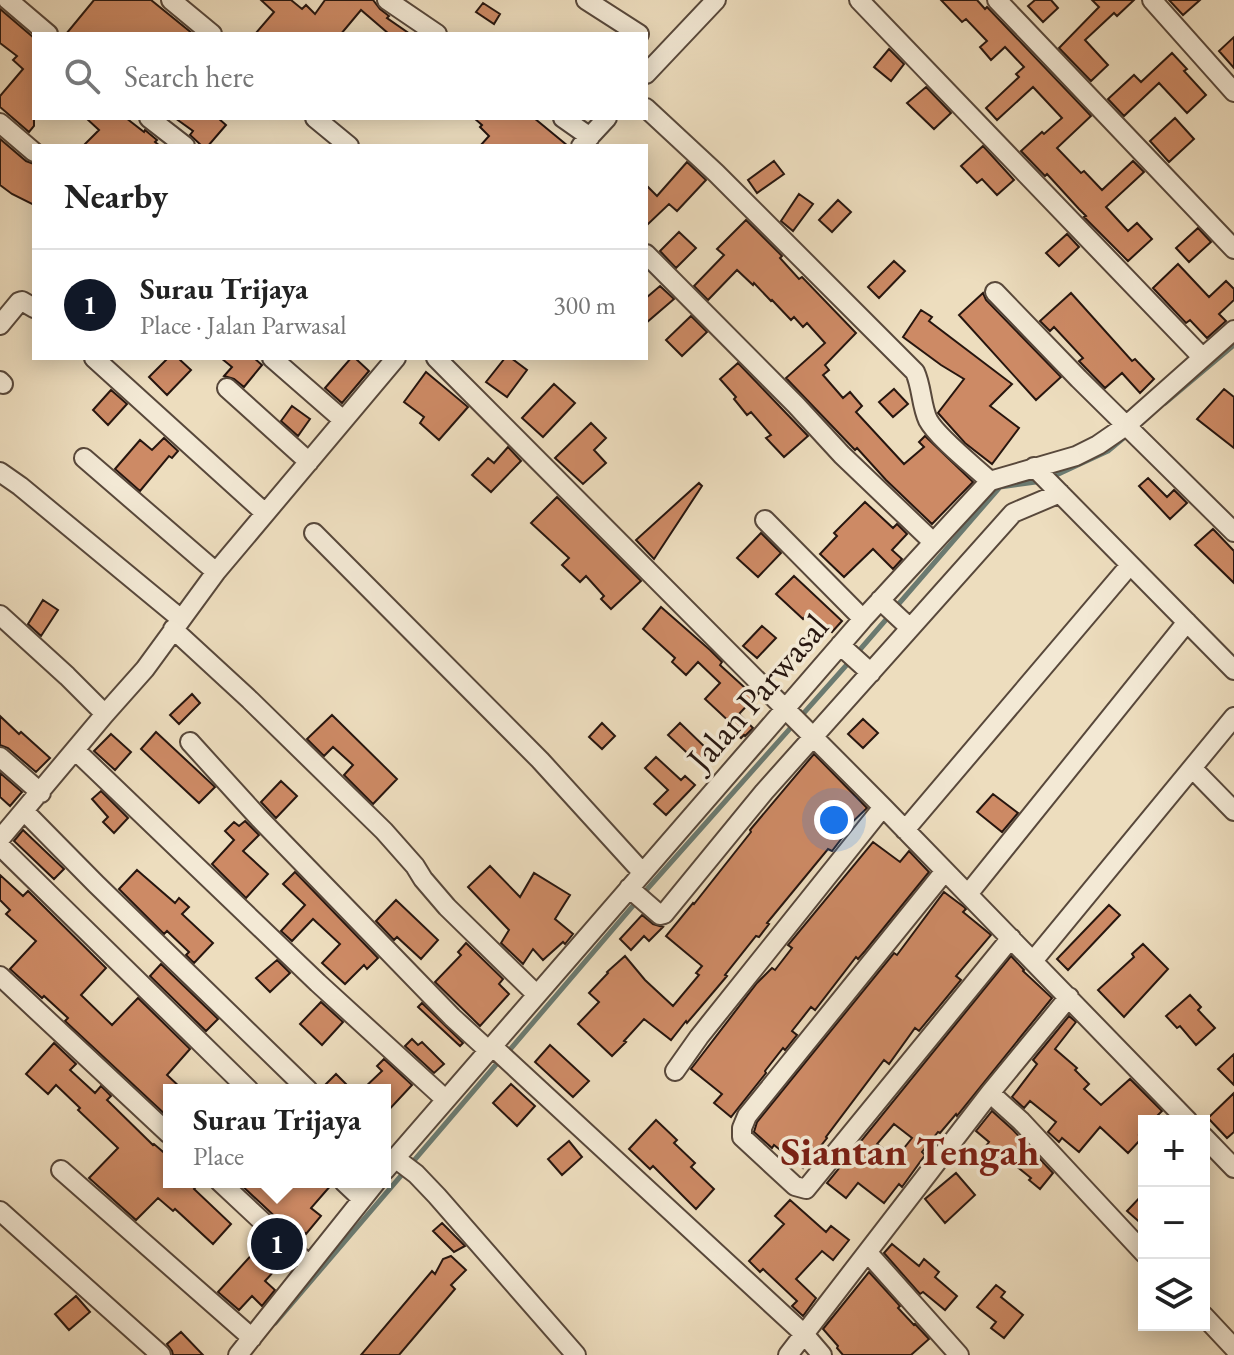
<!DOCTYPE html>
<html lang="en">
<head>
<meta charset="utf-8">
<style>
  :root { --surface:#fff; --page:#f6f6f6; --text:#222; --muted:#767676; --line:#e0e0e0; --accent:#111827 }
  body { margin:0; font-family:"EB Garamond",serif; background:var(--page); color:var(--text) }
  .controls { position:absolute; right:24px; bottom:24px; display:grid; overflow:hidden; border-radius:0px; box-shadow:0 4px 20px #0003 }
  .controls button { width:72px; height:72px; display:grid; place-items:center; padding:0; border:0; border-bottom:2px solid var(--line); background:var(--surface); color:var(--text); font:40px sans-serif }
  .you { position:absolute; left:834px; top:820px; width:28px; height:28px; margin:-20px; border:6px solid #fff; border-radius:50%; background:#1a73e8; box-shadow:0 0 0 12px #1a73e833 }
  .badge { display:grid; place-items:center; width:52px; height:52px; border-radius:50%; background:var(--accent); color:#fff; font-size:26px; font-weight:700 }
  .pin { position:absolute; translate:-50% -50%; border:4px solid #fff; box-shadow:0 2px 8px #0006 }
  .popup { position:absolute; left:163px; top:1084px; width:228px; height:104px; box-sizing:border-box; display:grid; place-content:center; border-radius:0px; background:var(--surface); filter:drop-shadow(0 2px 6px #0005); font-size:26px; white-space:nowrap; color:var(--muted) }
  .popup b { font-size:30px; color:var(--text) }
  .popup::after { content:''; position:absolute; left:50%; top:100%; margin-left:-16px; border:16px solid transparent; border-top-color:var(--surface) }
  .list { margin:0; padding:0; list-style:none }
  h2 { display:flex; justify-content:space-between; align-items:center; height:104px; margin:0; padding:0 32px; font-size:34px }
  h2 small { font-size:26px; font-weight:400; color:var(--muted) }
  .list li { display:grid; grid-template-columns:52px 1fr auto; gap:24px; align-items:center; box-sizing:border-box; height:112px; padding:0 32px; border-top:2px solid var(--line) }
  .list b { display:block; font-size:30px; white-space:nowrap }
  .list p { margin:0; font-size:26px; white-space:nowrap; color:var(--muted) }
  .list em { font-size:26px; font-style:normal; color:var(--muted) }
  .icon { flex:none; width:44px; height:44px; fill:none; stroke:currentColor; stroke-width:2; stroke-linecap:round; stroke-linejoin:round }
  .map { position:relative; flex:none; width:1234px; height:1355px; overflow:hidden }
  .search { position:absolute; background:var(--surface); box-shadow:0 4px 20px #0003; left:32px; top:32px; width:616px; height:88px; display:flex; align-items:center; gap:20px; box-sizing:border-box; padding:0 28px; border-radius:0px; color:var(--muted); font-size:30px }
  .panel { position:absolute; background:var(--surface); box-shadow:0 4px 20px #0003; left:32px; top:144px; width:616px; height:216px; border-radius:0px }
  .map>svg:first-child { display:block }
</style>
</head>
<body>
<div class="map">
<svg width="1234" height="1355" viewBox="0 0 1234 1355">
  <rect width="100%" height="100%" fill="#edddbe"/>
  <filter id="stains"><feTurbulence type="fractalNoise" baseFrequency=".0025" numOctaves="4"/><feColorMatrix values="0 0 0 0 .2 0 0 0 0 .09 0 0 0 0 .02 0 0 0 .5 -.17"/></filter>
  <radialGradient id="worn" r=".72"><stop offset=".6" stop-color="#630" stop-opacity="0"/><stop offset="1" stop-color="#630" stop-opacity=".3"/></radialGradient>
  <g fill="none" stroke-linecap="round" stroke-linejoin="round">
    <!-- stream -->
    <path stroke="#6b7a70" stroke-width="5" d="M1165 403 1234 345
      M1052 477 1108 451 1126 436
      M896 607 1000 487 1043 481
      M857 653 890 615
      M507 1053 649 887 851 660
      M275 1323 500 1060"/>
  </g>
  <!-- building -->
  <path fill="#cd8a65" stroke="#27160f" stroke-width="2" fill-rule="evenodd" d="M94 0H151L193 34H66Z
    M261 0H291L302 9 306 5 315 14 325 0H373L380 9 389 16 387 18 410 34H389L361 10 341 34H255L274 12Z
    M941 0H977L985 9 987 7 1091 116 1057 148 1081 173 1084 171 1102 190 1133 161 1144 172 1106 207 1128 231 1137 223 1152 239 1128 261 1084 217 1086 216 1079 209 1047 174 1045 176 1021 151 1042 132 1044 134 1062 118 1033 87 997 120 986 108 1019 77 1016 74 1024 67 1005 47 991 60 980 47 987 41 966 19 962 22Z
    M1035 0H1051L1058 8 1043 22 1028 6Z
    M1092 0H1134L1117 16 1114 13 1085 40 1108 65 1091 81 1059 48 1099 7Z
    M1169 0H1200L1183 15Z
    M483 3 500 14 494 24 476 12Z
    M0 9 34 38V126L29 132 0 107V96L23 69 13 60 17 56 0 43Z
    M1234 37V68L1219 51Z
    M889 49 904 64 891 81 874 67Z
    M1172 53 1187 69 1184 71 1206 95 1187 113 1159 83 1124 116 1108 99 1134 75 1141 82Z
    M926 87 951 113 934 129 907 103Z
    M86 118H126L144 132 145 130 157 140 155 142 160 146H83L99 130Z
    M175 118H218L226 125 208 146H202L190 135 193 131Z
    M474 118H534L568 146H480L489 136 480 127 482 125Z
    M1175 118 1194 139 1169 162 1150 141Z
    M0 139 26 161 34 164V205L12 194 0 185Z
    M983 146 1014 180 997 195 982 179 977 183 961 166Z
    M774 161 784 174 757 193 748 180Z
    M687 162 706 180 677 211 669 204 646 226V185L657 196Z
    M799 194 813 204 793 231 781 221Z
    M838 200 851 212 832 232 819 220Z
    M746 220 782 256 780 258 799 279 802 277 856 333 825 365 829 370 823 375 843 398 850 392 862 406 856 412 904 464 924 447 919 442 925 436 973 482 932 524 886 480 857 448 855 450 786 378 825 343 807 323 803 327 794 317 791 320 772 300 771 301 754 283 753 285 737 270 708 300 694 286 724 255 717 249Z
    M1198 228 1211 242 1189 262 1176 248Z
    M679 232 696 248 676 268 660 251Z
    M1067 234 1079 247 1059 266 1046 253Z
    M894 261 905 271 879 298 868 287Z
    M1178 264 1209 297 1226 281 1234 289V300L1219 314 1226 321 1207 338 1190 320 1186 323 1153 288Z
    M660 286 674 299 646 323V298Z
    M983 293 986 300 1061 377 1036 400 959 315Z
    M1071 293 1132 361 1135 359 1154 379 1140 393 1122 373 1105 388 1079 361 1083 358 1054 327 1050 331 1040 321Z
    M921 310 932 317 929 321 1012 384 990 406 1019 428 992 464 965 443 939 414 938 413 964 379 941 365 903 337Z
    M691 316 707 332 682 356 666 340Z
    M168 358H178L191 370 167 395 149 377Z
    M221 358H254L262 365 244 387 234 379 224 376 232 367Z
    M351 358H355L369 371 342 403 325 388Z
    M505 358H511L527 370 507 397 486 382Z
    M738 363 808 436 784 457 766 438 771 435 751 412 747 415 734 399 736 397 720 379Z
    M426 372 468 407 439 440 420 423 424 417 404 402Z
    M554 384 575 403 543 437 522 418Z
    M894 389 908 404 893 417 879 402Z
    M1224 389 1234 397V448L1197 419Z
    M111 390 127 404 108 425 93 410Z
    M292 406 310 419 298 436 281 421Z
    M591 423 606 438 594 450 606 463 583 484 555 458Z
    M164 438 178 451 172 458 169 456 140 491 115 469 140 440 152 450Z
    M508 447 521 461 491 492 472 475 488 458 494 463Z
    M1148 478 1167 497 1174 490 1187 503 1170 519 1139 486Z
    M699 483 702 486 654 559 636 540Z
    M557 497 641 581 611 609 601 599 604 596 586 576 580 582 562 565 569 558 531 523Z
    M865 502 893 528 897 524 907 534 892 550 902 559 893 569 873 549 844 577 820 554 837 536 834 533Z
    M1213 529 1234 551V583L1195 545Z
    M761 533 781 553 758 577 737 558Z
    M794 576 842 621 832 632 810 611 803 619 776 594Z
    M43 600 58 610 41 636 28 624Z
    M661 607 710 650 722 662 720 665 755 697 739 714 753 728 745 736 744 735 741 738 731 729 734 726 705 699 720 683 698 662 686 675 672 662 675 658 643 629Z
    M762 626 776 638 757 658 743 646Z
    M192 694 200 703 179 724 170 715Z
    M332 715 397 779 373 804 344 775 353 765 333 747 324 756 307 739Z
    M0 716 19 734 21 732 50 758 36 772 8 748 0 745Z
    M863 719 878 733 863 748 848 734Z
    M602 723 615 736 602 749 589 737Z
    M680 723 708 750 697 762 668 735Z
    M156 732 215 787 199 803 141 749Z
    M111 734 131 752 115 770 94 751Z
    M814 754 867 808 842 832 845 834 832 851 828 849 767 923 769 924 759 937 756 936 725 975 727 976 716 989 687 1023 686 1021 671 1040 644 1019 624 1041 626 1042 612 1056 578 1024 599 1002 589 993 608 973 607 972 625 956 645 980 673 1006 699 975 696 973 702 966 666 936 693 903 694 904 751 832 750 830Z
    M656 757 681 780 685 776 695 785 666 815 654 804 668 790 645 768Z
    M0 773 22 792 10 806 0 797Z
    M281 781 297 796 276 818 261 802Z
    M101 791 128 818 114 833 103 822 108 817 92 799Z
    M993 794 1018 813 1002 832 977 812Z
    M245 821 259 835 243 851 268 874 246 898 212 864 234 840 225 831 234 822 239 826Z
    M23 830 64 869 54 879 14 841Z
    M873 842 900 862 909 851 929 872 865 951 858 959 856 957 815 1010 811 1007 792 1031 797 1035 785 1050 783 1048 765 1071 766 1073 731 1117 714 1103 722 1094 691 1069 757 983 772 968 775 970 792 948 788 945Z
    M490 866 520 897 534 873 570 895 555 919 573 934 565 944 563 942 543 960 533 949 523 964 501 943 509 930 468 887Z
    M137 870 175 903 179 898 189 907 182 914 213 943 194 963 186 955 189 952 167 931 164 934 119 889Z
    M295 872 378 958 367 969 364 965 345 984 322 963 340 944 313 919 292 941 281 931 305 905 283 884Z
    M0 875 23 896 28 891 106 968 81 995 112 1025 138 998 190 1049 167 1075 183 1090H169V1118L65 1021 68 1018 44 996 42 998 10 969 36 941 6 914 10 910 0 900Z
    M944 892 964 907 966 909 963 912 991 935 956 976 961 980 919 1031 915 1028 889 1064 884 1060 826 1137 827 1138 803 1168 774 1145 772 1148 754 1132 757 1122 894 953 897 955Z
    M396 900 438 940 421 959 397 937 394 940 376 921Z
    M1109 905 1120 915 1068 970 1057 959Z
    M642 915 653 924 663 927 649 941 644 936 631 950 620 939Z
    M466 943 503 979 499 984 509 994 480 1026 435 982 461 955 458 952Z
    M1143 944 1168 969 1124 1017 1098 990 1134 957 1132 954Z
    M1011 956 1024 970 1023 971 1052 998 957 1116 956 1114 940 1133 938 1132 922 1152 925 1155 902 1187 899 1184 884 1203 858 1183 846 1198 827 1183ZM894 1124 912 1138 896 1158 877 1144Z
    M277 960 290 973 270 992 256 978Z
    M161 964 218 1019 206 1031 150 976Z
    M1190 995 1201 1007 1198 1010 1215 1028 1196 1045 1180 1026 1177 1028 1166 1016Z
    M321 1002 343 1022 322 1045 300 1024Z
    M422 1003 463 1043 460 1046 418 1007Z
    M1069 1016 1076 1022 1055 1049 1077 1068 1075 1070 1089 1084 1084 1089 1101 1105 1130 1079 1162 1111 1152 1121H1144V1130L1139 1135 1142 1138 1128 1153 1100 1127 1079 1152 1062 1138 1059 1142 1048 1132 1056 1122 1030 1101 1024 1108 1012 1097 1037 1064 1033 1060Z
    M412 1039 418 1045 422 1042 444 1064 434 1073 405 1046Z
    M54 1043 76 1064 70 1070 95 1093 101 1086 111 1096 107 1100 153 1145 154 1144 169 1157V1182H200L194 1189 231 1224 213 1244 175 1209 173 1211 158 1198 136 1220 89 1178 118 1148 78 1110 80 1108 56 1085 48 1094 26 1074Z
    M550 1045 589 1081 573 1097 535 1062Z
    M1234 1054V1085L1218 1069Z
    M384 1059 412 1085 385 1114V1090H362L382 1071 377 1066Z
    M336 1074 352 1090H320Z
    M511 1084 535 1106 517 1126 493 1103Z
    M1234 1093V1132L1227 1138 1208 1118Z
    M992 1111 1013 1130 1053 1173 1040 1189 1029 1180 1031 1178 1005 1157 1002 1161 985 1147 989 1142 976 1131Z
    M656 1120 677 1140 674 1143 695 1163 691 1167 714 1189 696 1209 653 1166 650 1169 629 1149Z
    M569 1141 582 1157 562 1175 548 1159Z
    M956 1173 975 1195 945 1223 925 1199Z
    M238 1182H332V1184L311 1208 321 1216 306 1234 305 1233 299 1239Z
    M1144 1193V1226L1127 1211Z
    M790 1200 826 1232 831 1226 849 1240 833 1260 822 1251 796 1279 816 1298 803 1316 792 1306 797 1301 763 1269 760 1272 749 1261 784 1224 775 1216Z
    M442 1223 465 1246 454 1252 433 1231Z
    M265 1240 285 1259 265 1281 275 1290 262 1306 252 1296 239 1310 218 1292Z
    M892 1244 919 1266 924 1259 939 1272 935 1277 957 1296 945 1310 923 1292 920 1294 884 1253Z
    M451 1256 466 1270 451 1285 455 1289 399 1355H361L432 1271 435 1274 443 1259Z
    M869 1272 900 1306 898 1308 914 1325 915 1324 929 1339 911 1355H843L837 1348 838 1346 823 1329Z
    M996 1285 1005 1292 1001 1297 1023 1315 1004 1338 991 1328 996 1322 977 1307Z
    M76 1296 90 1312 69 1330 55 1314Z
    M181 1332 203 1355H173L172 1351 167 1344Z"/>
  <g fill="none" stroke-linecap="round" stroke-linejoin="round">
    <defs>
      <path id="minor" d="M8 0 48 34
        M171 0 212 34
        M387 0 437 34
        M586 0 639 34
        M859 0 1202 357
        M997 0 1234 249
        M1152 0 1234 92
        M646 74 716 0
        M646 108 716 173 915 372C922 387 921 405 928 420 937 437 975 467 990 481
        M149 118 185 146
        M315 118 349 146
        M563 118 590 137
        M0 123 34 152
        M581 146 607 118
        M646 254 796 405 842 455 933 542
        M995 292 1079 379 1234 532
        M0 325 19 302 22 301 34 308
        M94 358 265 513
        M272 358 343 420
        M436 358 883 807 1188 1121
        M0 381 3 384
        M227 388 309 462
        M84 458 216 572
        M1034 467 1234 670
        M0 472 20 486 181 619
        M765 520 863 619
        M314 533 540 760 642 872
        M880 600 910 628
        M0 615 67 676 105 714 145 669 216 572 396 358
        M173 629 250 700 384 831 415 866 423 879 447 907 536 994
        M840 645 871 673
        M190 742 259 818 452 1017 488 1050
        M75 750 318 983 445 1099
        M0 757 41 793
        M1192 768 1234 811
        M24 811 96 884 308 1090
        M905 830 1130 565
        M0 839 105 714
        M0 846 249 1090
        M945 871 747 1116 742 1128V1137L795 1186 806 1189 1011 938
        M629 888 660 915 664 914 764 792 1013 513 1060 493
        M968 894 1187 622
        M1033 961 1234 717
        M0 976 169 1134
        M492 1046 804 1334 822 1355
        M675 1071 699 1037 883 807
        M990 1093 1021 1121 1144 1253
        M1204 1137 1234 1168
        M395 1158 416 1174 437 1196 576 1355
        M61 1170 252 1338
        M385 1170 863 619 990 481 1076 456 1098 445 1127 425 1234 330
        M220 1182 309 1265
        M344 1182 362 1199
        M0 1211 161 1355
        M868 1253 959 1355
        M1204 1316 1234 1348
        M238 1355 376 1182
        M788 1355 990 1093 1069 997"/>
    </defs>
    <!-- minor casing -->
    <use href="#minor" stroke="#58483b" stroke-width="22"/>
    <!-- minor -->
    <use href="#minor" stroke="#f3e9d5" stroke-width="18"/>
  </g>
  <g text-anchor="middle" stroke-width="7" stroke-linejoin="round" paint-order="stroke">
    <!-- street labels -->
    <g font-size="36" fill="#27160f" stroke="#f3e9d5">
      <text transform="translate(757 692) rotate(-49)" y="13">Jalan Parwasal</text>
    </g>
    <!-- quarter labels -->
    <g font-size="40" font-weight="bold" fill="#7a1f14" stroke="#f3e9d5">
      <text x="910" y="1165">Siantan Tengah</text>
    </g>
  </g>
  <rect width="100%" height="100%" filter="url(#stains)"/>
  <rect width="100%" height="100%" fill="url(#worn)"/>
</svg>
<div class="controls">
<button>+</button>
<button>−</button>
<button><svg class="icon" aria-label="layers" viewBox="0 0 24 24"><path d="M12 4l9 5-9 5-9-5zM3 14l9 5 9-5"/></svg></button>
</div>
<div class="you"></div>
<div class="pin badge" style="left:277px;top:1244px">1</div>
<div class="popup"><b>Surau Trijaya</b>Place</div>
<div class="search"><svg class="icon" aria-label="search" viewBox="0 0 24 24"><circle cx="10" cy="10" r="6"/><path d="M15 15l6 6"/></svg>Search here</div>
<section class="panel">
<h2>Nearby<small></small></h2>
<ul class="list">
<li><span class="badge">1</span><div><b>Surau Trijaya</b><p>Place · Jalan Parwasal</p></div><em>300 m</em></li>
</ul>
</section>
</div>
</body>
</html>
